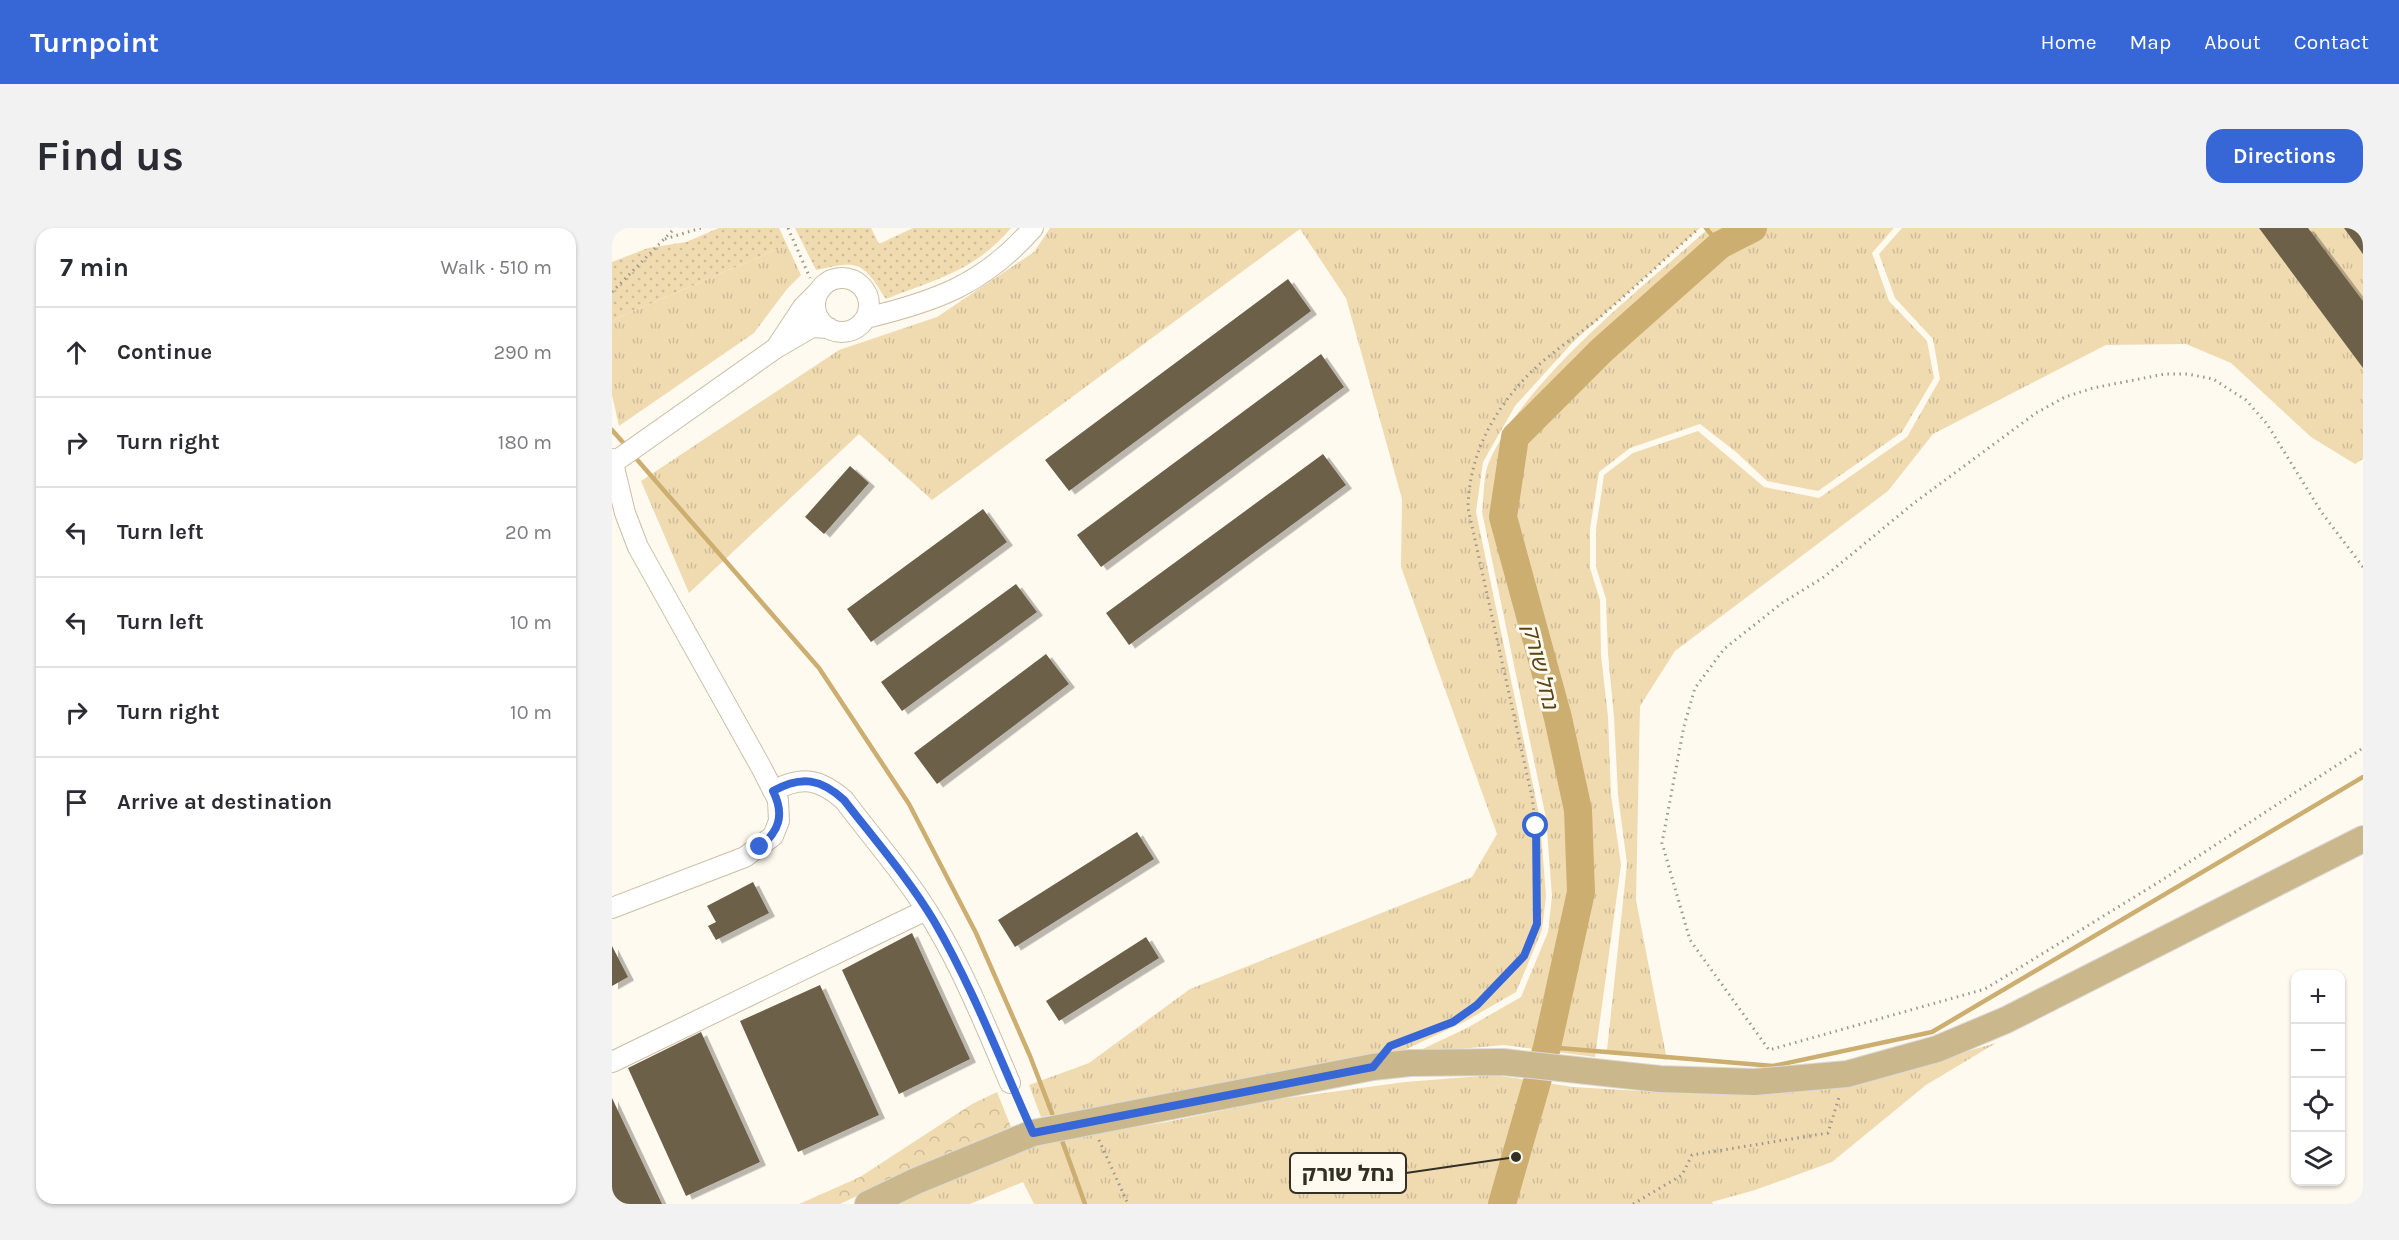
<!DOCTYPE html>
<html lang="en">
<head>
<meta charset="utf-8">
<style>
  :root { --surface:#fff; --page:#f2f2f3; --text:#2b2b33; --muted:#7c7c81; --line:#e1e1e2; --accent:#3766d6 }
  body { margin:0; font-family:Karla,"Noto Sans Hebrew",sans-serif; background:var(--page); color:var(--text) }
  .controls { position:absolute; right:18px; bottom:18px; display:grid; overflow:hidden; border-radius:12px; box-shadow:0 2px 4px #0004 }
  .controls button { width:54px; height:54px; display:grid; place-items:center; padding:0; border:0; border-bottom:2px solid var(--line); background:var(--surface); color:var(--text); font:30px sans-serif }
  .stop { position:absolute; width:18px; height:18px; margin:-14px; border:4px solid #3766d6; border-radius:50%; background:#fff }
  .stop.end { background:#3766d6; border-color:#fff; box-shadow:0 2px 6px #0008 }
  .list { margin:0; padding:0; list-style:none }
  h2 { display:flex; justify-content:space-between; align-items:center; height:78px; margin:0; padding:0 24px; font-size:26px }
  h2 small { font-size:20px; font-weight:400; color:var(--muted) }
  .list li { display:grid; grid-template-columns:39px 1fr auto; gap:18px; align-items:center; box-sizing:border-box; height:90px; padding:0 24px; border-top:2px solid var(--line) }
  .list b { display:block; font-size:22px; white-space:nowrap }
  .list em { font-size:20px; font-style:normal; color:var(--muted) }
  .icon { flex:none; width:33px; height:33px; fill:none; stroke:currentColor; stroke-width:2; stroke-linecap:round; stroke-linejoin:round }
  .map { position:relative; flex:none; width:1751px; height:976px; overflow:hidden; border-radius:18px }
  header { display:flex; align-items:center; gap:36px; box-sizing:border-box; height:84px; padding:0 30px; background:var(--accent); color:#fff }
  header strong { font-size:28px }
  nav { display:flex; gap:33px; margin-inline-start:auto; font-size:21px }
  .intro { display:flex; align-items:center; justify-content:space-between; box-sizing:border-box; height:144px; padding:0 36px }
  h1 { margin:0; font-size:42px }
  .button { padding:15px 27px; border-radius:18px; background:var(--accent); color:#fff; font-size:21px; font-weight:700 }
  main { display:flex; gap:36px; padding:0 36px }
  aside { flex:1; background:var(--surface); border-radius:18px; box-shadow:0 2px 4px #0004 }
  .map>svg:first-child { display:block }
</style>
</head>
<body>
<header>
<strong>Turnpoint</strong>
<nav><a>Home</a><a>Map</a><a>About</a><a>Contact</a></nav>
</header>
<div class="intro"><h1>Find us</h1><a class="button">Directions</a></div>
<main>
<aside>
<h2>7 min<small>Walk · 510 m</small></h2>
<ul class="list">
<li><svg class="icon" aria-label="ahead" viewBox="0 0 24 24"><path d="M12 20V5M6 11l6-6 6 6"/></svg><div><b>Continue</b></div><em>290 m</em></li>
<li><svg class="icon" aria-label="right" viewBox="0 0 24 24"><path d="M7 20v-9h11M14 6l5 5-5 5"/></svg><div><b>Turn right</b></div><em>180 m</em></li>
<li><svg class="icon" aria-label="left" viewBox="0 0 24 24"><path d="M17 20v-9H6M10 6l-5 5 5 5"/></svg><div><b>Turn left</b></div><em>20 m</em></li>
<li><svg class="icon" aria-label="left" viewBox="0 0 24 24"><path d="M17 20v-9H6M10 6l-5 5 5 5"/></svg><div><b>Turn left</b></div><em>10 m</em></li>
<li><svg class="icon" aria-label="right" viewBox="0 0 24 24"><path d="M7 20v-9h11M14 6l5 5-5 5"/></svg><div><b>Turn right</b></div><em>10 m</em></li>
<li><svg class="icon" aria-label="arrive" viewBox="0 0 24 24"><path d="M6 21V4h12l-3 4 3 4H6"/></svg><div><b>Arrive at destination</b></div></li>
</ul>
</aside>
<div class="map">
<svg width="1751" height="976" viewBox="0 0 1751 976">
  <defs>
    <pattern id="grass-tufts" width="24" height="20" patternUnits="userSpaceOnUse" patternTransform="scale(1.5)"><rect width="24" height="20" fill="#f0dbb1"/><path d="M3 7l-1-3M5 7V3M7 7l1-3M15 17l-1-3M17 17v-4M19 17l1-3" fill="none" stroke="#cebc98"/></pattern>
    <pattern id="forest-crowns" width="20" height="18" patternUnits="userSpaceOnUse" patternTransform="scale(1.5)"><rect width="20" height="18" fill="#f0dbb1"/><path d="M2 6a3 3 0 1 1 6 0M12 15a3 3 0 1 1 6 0" fill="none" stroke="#cebc98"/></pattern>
    <pattern id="park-dots" width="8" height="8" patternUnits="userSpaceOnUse" patternTransform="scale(1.5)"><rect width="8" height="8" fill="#f0dbb1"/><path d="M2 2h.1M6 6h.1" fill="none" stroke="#cebc98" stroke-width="1.8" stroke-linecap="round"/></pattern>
    <filter id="shadow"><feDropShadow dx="6" dy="3.5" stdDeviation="0" flood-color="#0004"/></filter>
  </defs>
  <rect width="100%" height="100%" fill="#fffaef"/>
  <!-- grass -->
  <path fill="url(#grass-tufts)" d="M438 0H1088L961 114 903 178 871 234 864 284 928 591 934 668 930 702 904 764 852 794 788 824 429 889 417 857 477 835 578 761 860 649 885 606 789 339 790 271 734 70 688 1 320 272 247 206 77 365 29 253 227 122 325 89 422 24Z
    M1097 0H1282L1260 25 1277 73 1315 113 1322 150 1290 204 1206 263 1155 253 1124 224 1088 196 1018 220 987 244 978 301V340L988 372 989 427 996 489 999 567 1009 637 983 829 892 817 802 825 855 800 909 769 936 704 940 668 934 590 870 284C872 269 871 248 877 234 915 148 1027 63 1097 0Z
    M1290 0H1751V231L1743 236 1699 209 1619 135 1574 116 1494 117 1321 206 1276 263 1063 423 1028 478 1024 672 1055 832 995 822 1015 636 1006 567 1002 489 996 426 994 371 984 339V301L992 247 1021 225 1086 203 1152 259 1207 270 1295 209 1328 151 1321 111 1283 70 1267 26Z
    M175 17 189 47 175 61 142 105 7 198 0 167V94L5 90Z
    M1384 815 1314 857 1220 934 1143 962 1100 974 1101 976H422L411 954 358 976H268L425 914 555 894 660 872 793 854 882 847 961 859 1080 866 1190 861 1266 849Z"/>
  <!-- forest -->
  <path fill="url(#forest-crowns)" d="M385 864 399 899 320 932 228 976H187L248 949 360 876Z"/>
  <!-- park -->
  <path fill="url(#park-dots)" d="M107 0H167L175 17 5 90 0 94V34L36 20 74 14Z
    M183 0H259L267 16 301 0H399C363 43 324 51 274 71 250 33 247 32 204 42Z"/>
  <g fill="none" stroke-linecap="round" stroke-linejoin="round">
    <!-- stream -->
    <path stroke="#ccae71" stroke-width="4.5" d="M1094 0 1108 17
      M0 202 16 220
      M21 227 207 440 297 576 364 705 418 828 443 893
      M935 819 1161 838 1320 804 1751 549
      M448 907 473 976"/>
    <!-- river -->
    <path stroke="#ccae71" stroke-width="28" d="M890 976 935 819 969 664 966 582 946 490 891 289 903 209 990 122 1108 17 1141 0"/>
  </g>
  <!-- building -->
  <path fill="#6c6049" filter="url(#shadow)" d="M1647 0H1696L1751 73V140Z
    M1732 0H1751V26Z
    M676 51 699 83 457 263 433 232Z
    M709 126 732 159 489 339 465 307Z
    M711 226 734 257 517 417 494 385Z
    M238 238 257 255 212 306 193 289Z
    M371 281 395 314 259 414 235 381Z
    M404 356 425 384 290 483 269 454Z
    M434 426 457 456 325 556 302 525Z
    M525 604 542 631 403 719 386 692Z
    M141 654 157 685 104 712 96 698 104 694 95 678Z
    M300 705 358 831 287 866 230 742Z
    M534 709 547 730 447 793 434 773Z
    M0 718 16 749 0 758Z
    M208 757 267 887 186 924 128 793Z
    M89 804 148 934 74 968 16 840Z
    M0 870 50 976H0Z"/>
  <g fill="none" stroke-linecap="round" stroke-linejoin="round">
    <defs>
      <path id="minor" d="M203 77a27 27 0 1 1 54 0a27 27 0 1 1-54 0Z
        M208 62 191 79 164 120 200 99 217 100
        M254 90C325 73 372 56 421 0
        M0 231 13 285 26 319 149 539 166 572 167 593 161 608 133 629 0 680
        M1 235 164 120
        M161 563C190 547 208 551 232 572 262 612 296 650 322 694 352 744 375 801 398 855
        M0 834 314 682"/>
      <path id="major" d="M256 976 304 953 421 905 761 839 798 835 891 834 1048 851 1142 854 1235 846 1325 821 1394 792 1751 611"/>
    </defs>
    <!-- minor casing -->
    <use href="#minor" stroke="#cbbea5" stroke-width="22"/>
    <!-- major casing -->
    <use href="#major" stroke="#dadad8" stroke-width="28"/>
    <!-- path -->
    <path stroke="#9c978d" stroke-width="3" stroke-dasharray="1.5 4.5" stroke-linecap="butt" d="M176 0 198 50
      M53 11 89 0
      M0 64 63 0
      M1751 339 1710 285 1655 196 1634 172 1601 151 1576 146H1553L1481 160 1453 169 1424 185 1302 275 1212 349 1170 375 1112 421 1083 460 1072 498 1050 615 1078 712 1157 822 1373 761 1550 652 1751 520
      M785 815 841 794 865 777 912 728 925 696 924 599 920 569 856 280C857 226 882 181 920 143 941 123 966 107 988 89 1022 60 1054 30 1087 0
      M405 870 412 886
      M487 912 516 976
      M1021 976 1070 947 1080 927 1216 905 1228 866"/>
    <!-- minor -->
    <use href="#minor" stroke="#fff" stroke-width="20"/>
    <!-- major -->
    <use href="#major" stroke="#cbb78c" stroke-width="26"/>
  </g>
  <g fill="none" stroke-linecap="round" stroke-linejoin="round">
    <!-- route -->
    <path stroke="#3766d6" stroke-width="8" d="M148 619C167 603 173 587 161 563 190 547 209 551 232 572 263 612 296 650 322 693 361 760 389 834 421 905L761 839 778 818 841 794 865 777 912 728 925 696 924 598"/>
  </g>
  <g text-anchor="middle" stroke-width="6" stroke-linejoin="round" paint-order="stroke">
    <!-- water labels -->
    <g font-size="22" font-style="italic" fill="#5b4516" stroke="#fffaef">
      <text transform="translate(929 438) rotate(76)" y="8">נחל שורק</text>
    </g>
  </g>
  <!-- callouts -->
  <path fill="none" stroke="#342f25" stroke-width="2" d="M904 929L794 945"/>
  <circle fill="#342f25" stroke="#fffaef" stroke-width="2" cx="904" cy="929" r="6"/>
  <rect fill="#fffaef" stroke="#342f25" stroke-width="2" x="678" y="925" width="116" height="40" rx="6"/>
  <g font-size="22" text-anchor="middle" font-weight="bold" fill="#342f25">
    <text x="736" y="953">נחל שורק</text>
  </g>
</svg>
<div class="controls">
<button>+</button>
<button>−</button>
<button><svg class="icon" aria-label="locate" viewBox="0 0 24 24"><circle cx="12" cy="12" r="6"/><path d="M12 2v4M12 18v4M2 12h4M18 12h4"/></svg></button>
<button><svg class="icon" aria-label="layers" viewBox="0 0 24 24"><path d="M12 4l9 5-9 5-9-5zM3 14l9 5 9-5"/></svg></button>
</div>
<div class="stop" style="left:924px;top:598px"></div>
<div class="stop end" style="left:148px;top:619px"></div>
</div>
</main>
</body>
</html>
